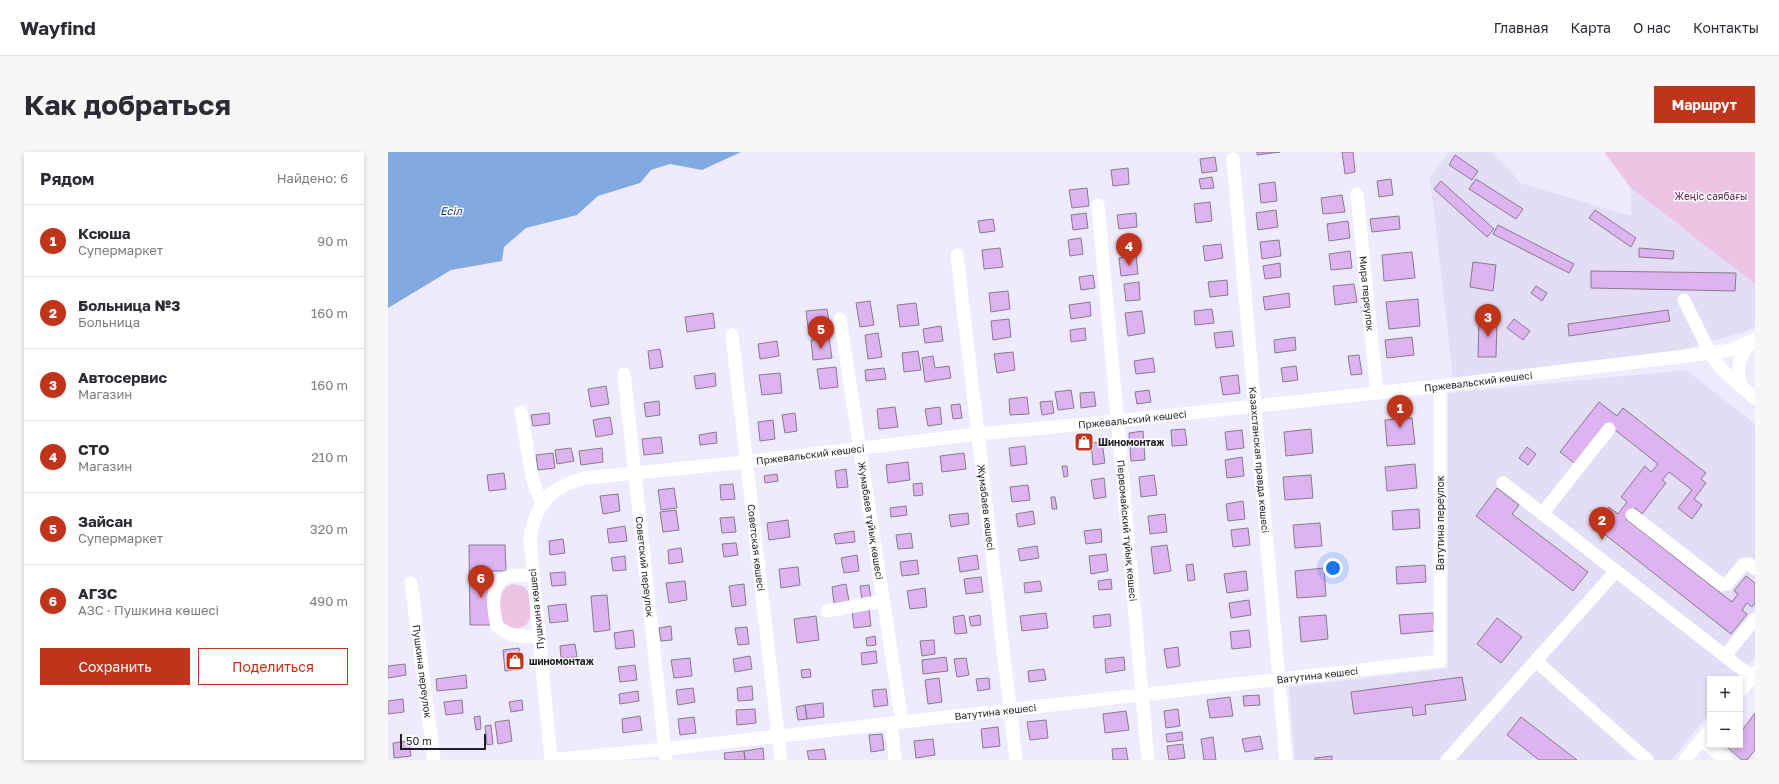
<!DOCTYPE html>
<html lang="ru">
<head>
<meta charset="utf-8">
<style>
  :root { --surface:#fff; --page:#f7f7f7; --text:#2b2b33; --muted:#7c7c81; --line:#e1e1e2; --accent:#c0341c }
  body { margin:0; font-family:"Golos Text",sans-serif; background:var(--page); color:var(--text) }
  .controls { position:absolute; right:12px; bottom:12px; display:grid; overflow:hidden; border-radius:0px; box-shadow:0 2px 6px #0003 }
  .controls button { width:36px; height:36px; display:grid; place-items:center; padding:0; border:0; border-bottom:1px solid var(--line); background:var(--surface); color:var(--text); font:20px sans-serif }
  .scale { position:absolute; left:12px; bottom:10px; width:86px; box-sizing:border-box; padding-left:4px; border:2px solid #201e27; border-top:0; font-size:11px; line-height:14px; white-space:nowrap; color:#201e27; -webkit-text-stroke:3px #fff; paint-order:stroke }
  .you { position:absolute; left:945px; top:416px; width:14px; height:14px; margin:-10px; border:3px solid #fff; border-radius:50%; background:#1a73e8; box-shadow:0 0 0 6px #1a73e833 }
  .badge { display:grid; place-items:center; width:26px; height:26px; border-radius:50%; background:var(--accent); color:#fff; font-size:13px; font-weight:700 }
  .pin { position:absolute; translate:-50% -33px; filter:drop-shadow(0 1px 2px #0008) }
  .pin::after { content:''; position:absolute; top:21px; width:14px; height:12px; background:inherit; clip-path:polygon(0 0,100% 0,50% 100%) }
  .list { margin:0; padding:0; list-style:none }
  h2 { display:flex; justify-content:space-between; align-items:center; height:52px; margin:0; padding:0 16px; font-size:17px }
  h2 small { font-size:13px; font-weight:400; color:var(--muted) }
  .list li { display:grid; grid-template-columns:26px 1fr auto; gap:12px; align-items:center; box-sizing:border-box; height:72px; padding:0 16px; border-top:1px solid var(--line) }
  .list b { display:block; font-size:15px; white-space:nowrap }
  .list p { margin:0; font-size:13px; white-space:nowrap; color:var(--muted) }
  .list em { font-size:13px; font-style:normal; color:var(--muted) }
  .actions { display:flex; gap:8px; padding:12px 16px }
  .actions a { flex:1; padding:9px 0; border:1px solid var(--accent); border-radius:0px; text-align:center; font-size:14px; color:var(--accent) }
  .actions .main { background:var(--accent); color:#fff }
  .map { position:relative; flex:none; width:1367px; height:608px; overflow:hidden; border-radius:0px }
  header { display:flex; align-items:center; gap:24px; box-sizing:border-box; height:56px; padding:0 20px; background:var(--surface); border-bottom:1px solid var(--line) }
  header strong { font-size:19px }
  nav { display:flex; gap:22px; margin-inline-start:auto; font-size:14px }
  .intro { display:flex; align-items:center; justify-content:space-between; box-sizing:border-box; height:96px; padding:0 24px }
  h1 { margin:0; font-size:28px }
  .button { padding:10px 18px; border-radius:0px; background:var(--accent); color:#fff; font-size:14px; font-weight:700 }
  main { display:flex; gap:24px; padding:0 24px }
  aside { flex:1; background:var(--surface); border-radius:0px; box-shadow:0 2px 6px #0003 }
  .map>svg:first-child { display:block }
</style>
</head>
<body>
<header>
<strong>Wayfind</strong>
<nav><a>Главная</a><a>Карта</a><a>О нас</a><a>Контакты</a></nav>
</header>
<div class="intro"><h1>Как добраться</h1><a class="button">Маршрут</a></div>
<main>
<aside>
<h2>Рядом<small>Найдено: 6</small></h2>
<ul class="list">
<li><span class="badge">1</span><div><b>Ксюша</b><p>Супермаркет</p></div><em>90 m</em></li>
<li><span class="badge">2</span><div><b>Больница №3</b><p>Больница</p></div><em>160 m</em></li>
<li><span class="badge">3</span><div><b>Автосервис</b><p>Магазин</p></div><em>160 m</em></li>
<li><span class="badge">4</span><div><b>СТО</b><p>Магазин</p></div><em>210 m</em></li>
<li><span class="badge">5</span><div><b>Зайсан</b><p>Супермаркет</p></div><em>320 m</em></li>
<li><span class="badge">6</span><div><b>АГЗС</b><p>АЗС · Пушкина көшесі</p></div><em>490 m</em></li>
</ul>
<div class="actions"><a class="main">Сохранить</a><a>Поделиться</a></div>
</aside>
<div class="map">
<svg width="1367" height="608" viewBox="0 0 1367 608">
  <rect width="100%" height="100%" fill="#efebfe"/>
  <!-- built -->
  <path fill="#e3def6" d="M1061 0H1105L1133 31 1243 64V36L1367 132V174L1359 179 1293 198 1065 226 1042 25Z
    M1298 218 1367 272V504L1349 527H1322V560L1284 608H907L901 535 1060 516V241Z"/>
  <!-- green -->
  <path fill="#edc4e4" d="M1216 0H1367V132L1243 36Z
    M124 432 135 434 141 440C142 448 144 458 142 466 137 481 118 478 112 466 112 452 110 437 124 432Z"/>
  <!-- water -->
  <path fill="#82a9e0" d="M0 0H353L314 18 282 12 263 18 252 31 210 44 189 63 138 76 116 95 114 109 63 118 0 156Z"/>
  <!-- building -->
  <path fill="#ddb4ef" stroke="#877a8d" d="M869 0H892L869 3Z
    M954 0H965L967 20 957 22Z
    M1067 3 1090 19 1084 28 1061 13Z
    M827 5 829 19 814 21 812 7Z
    M740 16 741 32 725 34 723 18Z
    M824 25 826 36 813 37 811 27Z
    M1003 27 1005 43 991 45 989 29Z
    M1088 27 1135 57 1128 67 1081 37Z
    M1053 29 1106 77 1099 85 1046 37Z
    M887 30 889 49 873 51 871 32Z
    M699 36 701 54 684 56 681 38Z
    M954 43 957 60 935 62 933 46Z
    M822 50 824 69 808 71 806 52Z
    M888 58 890 75 870 78 868 61Z
    M1207 58 1248 86 1243 95 1201 66Z
    M698 61 700 76 685 78 683 63Z
    M748 61 749 75 731 77 729 63Z
    M1011 64 1012 77 984 80 982 67Z
    M605 67 607 79 592 81 590 69Z
    M960 69 962 86 941 89 939 72Z
    M1110 73 1186 112 1181 121 1105 82Z
    M693 86 695 102 682 104 680 88Z
    M891 88 893 104 874 107 872 90Z
    M833 92 835 106 817 109 815 94Z
    M612 96 615 115 596 117 594 98Z
    M1251 96 1286 99 1285 107 1251 105Z
    M962 99 964 116 943 118 941 102Z
    M1024 100 1027 126 996 129 994 103Z
    M748 103 750 122 733 124 731 106Z
    M1085 110 1108 113 1105 139 1082 135Z
    M892 111 893 125 877 127 875 114Z
    M1203 119 1348 121 1347 139 1203 136Z
    M705 123 707 136 693 138 691 125Z
    M839 128 840 143 822 145 820 130Z
    M751 130 752 148 738 149 736 132Z
    M966 132 969 150 947 153 945 134Z
    M1148 134 1159 141 1154 149 1143 141Z
    M620 139 622 157 603 160 601 141Z
    M901 141 902 155 877 158 875 145Z
    M1030 147 1032 174 1001 177 998 150Z
    M482 149 486 173 472 175 468 151Z
    M702 150 703 164 683 167 681 153Z
    M528 151 531 173 512 175 509 153Z
    M439 157 442 176 435 177 434 182 421 183 418 159Z
    M824 157 826 171 807 173 806 159Z
    M1280 158 1282 169 1181 184 1180 172Z
    M754 159 757 181 740 184 737 161Z
    M325 161 327 176 299 180 297 165Z
    M1091 165 1109 166 1108 205H1090Z
    M621 167 623 185 605 188 603 169Z
    M1126 167 1142 179 1135 188 1119 176Z
    M553 174 555 189 537 191 535 177Z
    M697 176 698 188 683 190 682 178Z
    M844 179 846 194 828 196 826 181Z
    M490 181 494 205 480 207 477 183Z
    M907 185 908 198 887 201 886 188Z
    M1024 185 1026 203 999 206 997 188Z
    M441 186 444 206 425 208 423 188Z
    M389 189 391 204 372 207 370 192Z
    M272 197 275 215 262 217 260 199Z
    M530 199 533 218 516 220 514 201Z
    M625 200 627 218 609 221 606 202Z
    M971 203 974 222 963 223 960 204Z
    M545 204 547 216 561 214 563 226 537 230 534 206Z
    M765 206 767 220 748 222 746 209Z
    M908 214 910 228 895 230 893 216Z
    M448 215 450 235 432 237 429 217Z
    M496 216 498 227 478 229 477 218Z
    M327 221 328 234 308 237 306 224Z
    M392 221 394 241 374 243 371 223Z
    M850 223 852 241 835 243 832 225Z
    M218 234 221 252 203 255 200 237Z
    M683 238 686 256 670 258 667 240Z
    M761 238 763 250 749 252 747 240Z
    M706 240 708 254 693 256 692 241Z
    M639 245 641 262 622 263 621 247Z
    M271 249 272 263 258 265 256 251Z
    M664 249 666 261 654 263 652 250Z
    M1211 250 1229 264 1235 256 1318 321 1313 327 1318 331 1306 347 1314 353 1304 367 1290 356 1304 338 1281 320 1274 328 1278 331 1254 362 1247 356 1238 367 1344 450 1350 442 1346 439 1358 424 1367 431V451L1364 455 1359 451 1354 458 1359 462 1343 482 1206 374 1221 355 1230 362 1239 350 1233 345 1257 314 1263 320 1270 312 1222 274 1190 314 1172 300Z
    M572 252 574 266 565 267 563 253Z
    M507 255 510 275 491 277 489 257Z
    M552 255 554 272 540 274 537 257Z
    M161 261 162 272 145 274 143 263Z
    M407 261 409 279 397 281 394 263Z
    M222 265 225 282 208 285 205 268Z
    M1024 266 1027 292 999 294 997 268Z
    M385 268 387 287 372 289 370 270Z
    M797 277 799 293 784 294 783 278Z
    M923 277 925 301 898 304 896 280Z
    M854 278 856 296 839 298 837 280Z
    M755 279 757 308 743 309 741 281Z
    M328 280 329 291 312 293 311 283Z
    M273 285 275 301 256 303 254 287Z
    M714 290 717 311 705 313 703 291Z
    M637 294 639 312 623 314 621 296Z
    M1139 295 1148 302 1140 313 1131 306Z
    M183 296 186 309 169 312 167 298Z
    M214 296 215 310 193 313 191 299Z
    M165 301 167 316 150 318 148 303Z
    M576 301 578 317 554 320 552 304Z
    M854 305 856 324 839 326 837 308Z
    M520 310 522 328 500 331 498 313Z
    M1027 312 1029 336 999 339 997 315Z
    M674 314H679L680 324 676 325Z
    M458 317 460 335 449 336 447 319Z
    M116 321 118 337 101 339 99 323Z
    M389 322 390 329 377 331 376 324Z
    M766 323 769 343 753 345 751 325Z
    M923 323 925 346 897 348 895 325Z
    M716 326 718 345 706 347 703 328Z
    M534 331 535 343 526 344 525 332Z
    M345 332 347 347 333 348 332 333Z
    M640 333 642 348 624 350 622 335Z
    M286 336 289 356 273 358 270 338Z
    M1109 336 1131 353 1124 362 1200 420 1185 439 1088 364Z
    M230 342 232 359 215 362 212 344Z
    M663 345H667L669 357H664Z
    M855 349 857 367 840 369 838 352Z
    M518 354 519 363 503 365 502 356Z
    M1031 357 1032 376 1005 378 1004 359Z
    M288 358 291 378 275 380 272 360Z
    M645 359 647 372 630 375 628 362Z
    M580 361 581 372 563 375 561 363Z
    M777 362 779 380 762 382 760 364Z
    M346 365 348 380 334 381 332 366Z
    M400 368 402 385 381 388 379 371Z
    M932 371 934 394 907 396 905 373Z
    M237 374 239 389 221 391 219 377Z
    M860 376 862 393 845 395 843 378Z
    M713 377 714 390 698 392 696 379Z
    M466 379 467 390 448 392 446 382Z
    M523 381 525 396 510 397 508 383Z
    M175 387 177 401 162 403 161 389Z
    M348 391 350 403 336 405 334 392Z
    M81 393H117L118 419H103L104 473H82Z
    M779 393 783 419 766 422 763 395Z
    M649 394 651 406 632 409 630 397Z
    M293 396 295 410 281 412 280 398Z
    M718 402 720 419 703 422 701 404Z
    M469 403 471 419 456 421 453 406Z
    M589 403 591 417 572 420 570 406Z
    M237 404 238 418 225 419 223 406Z
    M529 408 531 422 514 424 512 410Z
    M805 412 807 428 800 429 798 413Z
    M1037 413 1038 430 1009 432 1008 415Z
    M410 415 412 433 393 436 391 417Z
    M936 416 938 444 909 446 907 419Z
    M858 419 860 438 839 441 836 422Z
    M177 420 178 433 164 434 162 421Z
    M593 425 595 440 578 442 576 427Z
    M723 427 724 437 711 438 710 429Z
    M297 429 299 448 281 451 278 431Z
    M652 429 654 439 637 441 636 431Z
    M356 432 358 453 344 455 341 434Z
    M458 432 461 449 446 451 444 435Z
    M481 433 483 447 474 448 472 434Z
    M537 436 539 455 522 457 519 439Z
    M219 443 222 478 206 480 203 444Z
    M861 448 863 463 843 466 841 451Z
    M178 452 180 469 162 471 160 454Z
    M481 457 483 474 466 476 464 459Z
    M658 461 660 476 634 479 632 464Z
    M1045 461 1047 479 1013 482 1011 463Z
    M722 462 723 474 706 476 705 464Z
    M576 463 579 481 567 482 565 465Z
    M592 463 593 473 583 474 581 465Z
    M938 463 940 487 913 490 911 465Z
    M428 464 431 488 409 491 406 467Z
    M1109 466 1134 485 1113 511 1089 492Z
    M283 474 284 488 273 489 271 476Z
    M359 475 361 492 350 493 347 476Z
    M245 478 247 495 228 497 226 481Z
    M861 478 863 495 844 497 842 480Z
    M487 484 488 493 479 494 478 486Z
    M546 488 547 502 534 504 532 489Z
    M187 492 189 505 173 506 172 494Z
    M790 495 792 514 779 516 776 497Z
    M131 496 134 517 117 519 115 498Z
    M488 499 489 511 474 513 473 501Z
    M362 504 364 517 347 520 345 507Z
    M558 505 560 519 535 522 534 508Z
    M736 505 737 518 718 521 717 507Z
    M302 506 304 524 286 526 283 508Z
    M578 506 581 523 569 525 566 507Z
    M17 512 18 523 0 526V514Z
    M247 513 249 528 232 530 230 515Z
    M422 517 423 525 414 526 413 518Z
    M656 517 658 528 641 530 640 519Z
    M78 523 79 536 49 539 48 527Z
    M1074 525 1078 548 1037 553 1038 562 1025 564 1024 555 966 562 963 540Z
    M551 526 554 550 540 552 537 528Z
    M601 526 602 537 590 539 588 527Z
    M364 534 365 548 350 549 349 536Z
    M305 536 307 550 290 553 288 538Z
    M498 537 500 553 486 555 484 538Z
    M250 539 251 549 232 552 231 542Z
    M871 543 872 553 856 554 855 544Z
    M842 545 845 564 822 566 819 548Z
    M15 547 16 560 0 562V549Z
    M74 548 75 561 58 563 56 550Z
    M134 548 135 558 123 560 121 550Z
    M435 551 436 565 419 567 417 553Z
    M417 553 419 567 410 568 408 555Z
    M367 557 368 571 349 573 348 558Z
    M790 557 792 574 778 576 776 559Z
    M738 559 741 578 717 581 715 562Z
    M1367 561V598L1359 608H1354L1340 596 1342 593H1352V581Z
    M92 564 93 577 88 578 86 565Z
    M252 564 254 578 235 581 234 567Z
    M306 565 308 581 292 583 290 567Z
    M1133 565 1189 608H1151L1119 583Z
    M121 568 124 589 110 592 107 570Z
    M658 568 660 586 642 588 639 570Z
    M103 573 105 592 99 593 97 574Z
    M610 575 612 594 595 596 593 577Z
    M794 580 795 588 779 590 778 582Z
    M494 582 496 598 483 600 481 583Z
    M872 584 875 597 857 600 854 587Z
    M825 585 828 608H816L813 587Z
    M545 587 547 603 528 606 526 589Z
    M21 589 23 604 6 606 5 591Z
    M795 592 797 606 781 608 779 594Z
    M375 596 376 608H357L356 599Z
    M738 596 740 608H725L724 597Z
    M436 597 438 608H421L419 599Z
    M356 599 357 608H337L336 601Z
    M944 604V608H927V606Z"/>
  <g fill="none" stroke-linecap="round" stroke-linejoin="round">
    <!-- minor -->
    <g stroke="#fff" stroke-width="13">
      <path id="s1" d="M845 7 898 608"/>
      <path id="s2" d="M969 42 989 241"/>
      <path id="s3" d="M710 53 760 608"/>
      <path id="s4" d="M569 103 628 608"/>
      <path d="M1296 148 1322 201 1335 219 1367 246"/>
      <path id="s5" d="M452 167 514 570"/>
      <path id="s6" d="M344 183 393 608"/>
      <path id="s7" d="M236 222 278 608"/>
      <path d="M1354 236C1347 218 1350 204 1363 190"/>
      <path d="M133 260 144 326 154 353"/>
      <path d="M1115 331 1364 525"/>
      <path d="M1154 362 1221 277"/>
      <path d="M1244 363 1334 433 1339 432 1356 412H1361L1367 417"/>
      <path d="M145 424C138 424 130 423 123 424 100 428 105 457 109 474 124 486 132 485 151 484"/>
      <path id="s8" d="M23 431 46 608"/>
      <path d="M439 459 494 449"/>
      <path d="M1337 504 1367 467"/>
      <path d="M1148 509 1259 608"/>
      <path d="M1352 540 1367 521"/>
      <path d="M503 571 507 608"/>
      <path d="M1313 588 1339 608"/>
      <path id="s9" d="M162 608 277 597 1052 509V234"/>
      <path id="s10" d="M163 608 142 388C147 352 162 335 197 326L358 310 590 282 729 269 1052 234 1322 201 1343 198 1367 187"/>
      <path d="M1059 608 1228 419"/>
      <path d="M1297 608 1322 577"/>
    </g>
  </g>
  <!-- icons -->
  <defs>
    <symbol id="shop-square" viewBox="-11 -11 22 22"><rect x="-9" y="-9" width="18" height="18" rx="4" fill="#c0341c" stroke="#fff"/><path d="M-5-2.5h2.3a2.7 3.5 0 0 1 5.4 0H5L5.5 6h-11ZM-1.5-2.5h3a1.5 2.3 0 0 0-3 0Z" fill="#fff"/></symbol>
  </defs>
  <g fill-rule="evenodd">
    <use href="#shop-square" x="685" y="279" width="22" height="22"/>
    <use href="#shop-square" x="116" y="498" width="22" height="22"/>
  </g>
  <g text-anchor="middle" stroke-width="3" stroke-linejoin="round" paint-order="stroke">
    <!-- park labels -->
    <g font-size="10" fill="#67235c" stroke="#fff">
      <text x="1323" y="48">Жеңіс саябағы</text>
    </g>
    <!-- street labels -->
    <g font-size="10" fill="#201e27" stroke="#fff">
      <text dy="4" stroke="none"><textPath href="#s2" startOffset="100">Мира переулок</textPath></text>
      <text dy="4" stroke="none"><textPath href="#s10" startOffset="1209">Пржевальский көшесі</textPath></text>
      <text dy="4" stroke="none"><textPath href="#s10" startOffset="861">Пржевальский көшесі</textPath></text>
      <text dy="4" stroke="none"><textPath href="#s10" startOffset="537">Пржевальский көшесі</textPath></text>
      <text dy="4" stroke="none"><textPath href="#s1" startOffset="302">Казахстанская правда көшесі</textPath></text>
      <text dy="4" stroke="none"><textPath href="#s4" startOffset="254">Жұмабаев көшесі</textPath></text>
      <text dy="4" stroke="none"><textPath href="#s5" startOffset="204">Жумабаев тұйық көшесі</textPath></text>
      <text transform="translate(1052 371) rotate(-90)" y="4">Ватутина переулок</text>
      <text dy="4" stroke="none"><textPath href="#s3" startOffset="327">Первомайский тұйық көшесі</textPath></text>
      <text dy="4" stroke="none"><textPath href="#s6" startOffset="214">Советская көшесі</textPath></text>
      <text dy="4" stroke="none"><textPath href="#s7" startOffset="194">Советский переулок</textPath></text>
      <text transform="translate(148 457) rotate(-96)" y="4">Пушкина көшесі</text>
      <text dy="4" stroke="none"><textPath href="#s8" startOffset="89">Пушкина переулок</textPath></text>
      <text dy="4" stroke="none"><textPath href="#s9" startOffset="772">Ватутина көшесі</textPath></text>
      <text dy="4" stroke="none"><textPath href="#s9" startOffset="448">Ватутина көшесі</textPath></text>
    </g>
    <!-- poi labels -->
    <g font-size="10" font-weight="bold" fill="#201e27" stroke="#fff" text-anchor="start">
      <text x="710" y="294">Шиномонтаж</text>
      <text x="141" y="513">шиномонтаж</text>
    </g>
    <!-- water labels -->
    <g font-size="11" font-style="italic" fill="#093d7e" stroke="#fff">
      <text x="63" y="63">Есіл</text>
    </g>
  </g>
</svg>
<div class="controls">
<button>+</button>
<button>−</button>
</div>
<div class="scale">50 m</div>
<div class="you"></div>
<div class="pin badge" style="left:1012px;top:276px">1</div>
<div class="pin badge" style="left:1214px;top:388px">2</div>
<div class="pin badge" style="left:1100px;top:185px">3</div>
<div class="pin badge" style="left:741px;top:114px">4</div>
<div class="pin badge" style="left:433px;top:197px">5</div>
<div class="pin badge" style="left:93px;top:446px">6</div>
</div>
</main>
</body>
</html>
